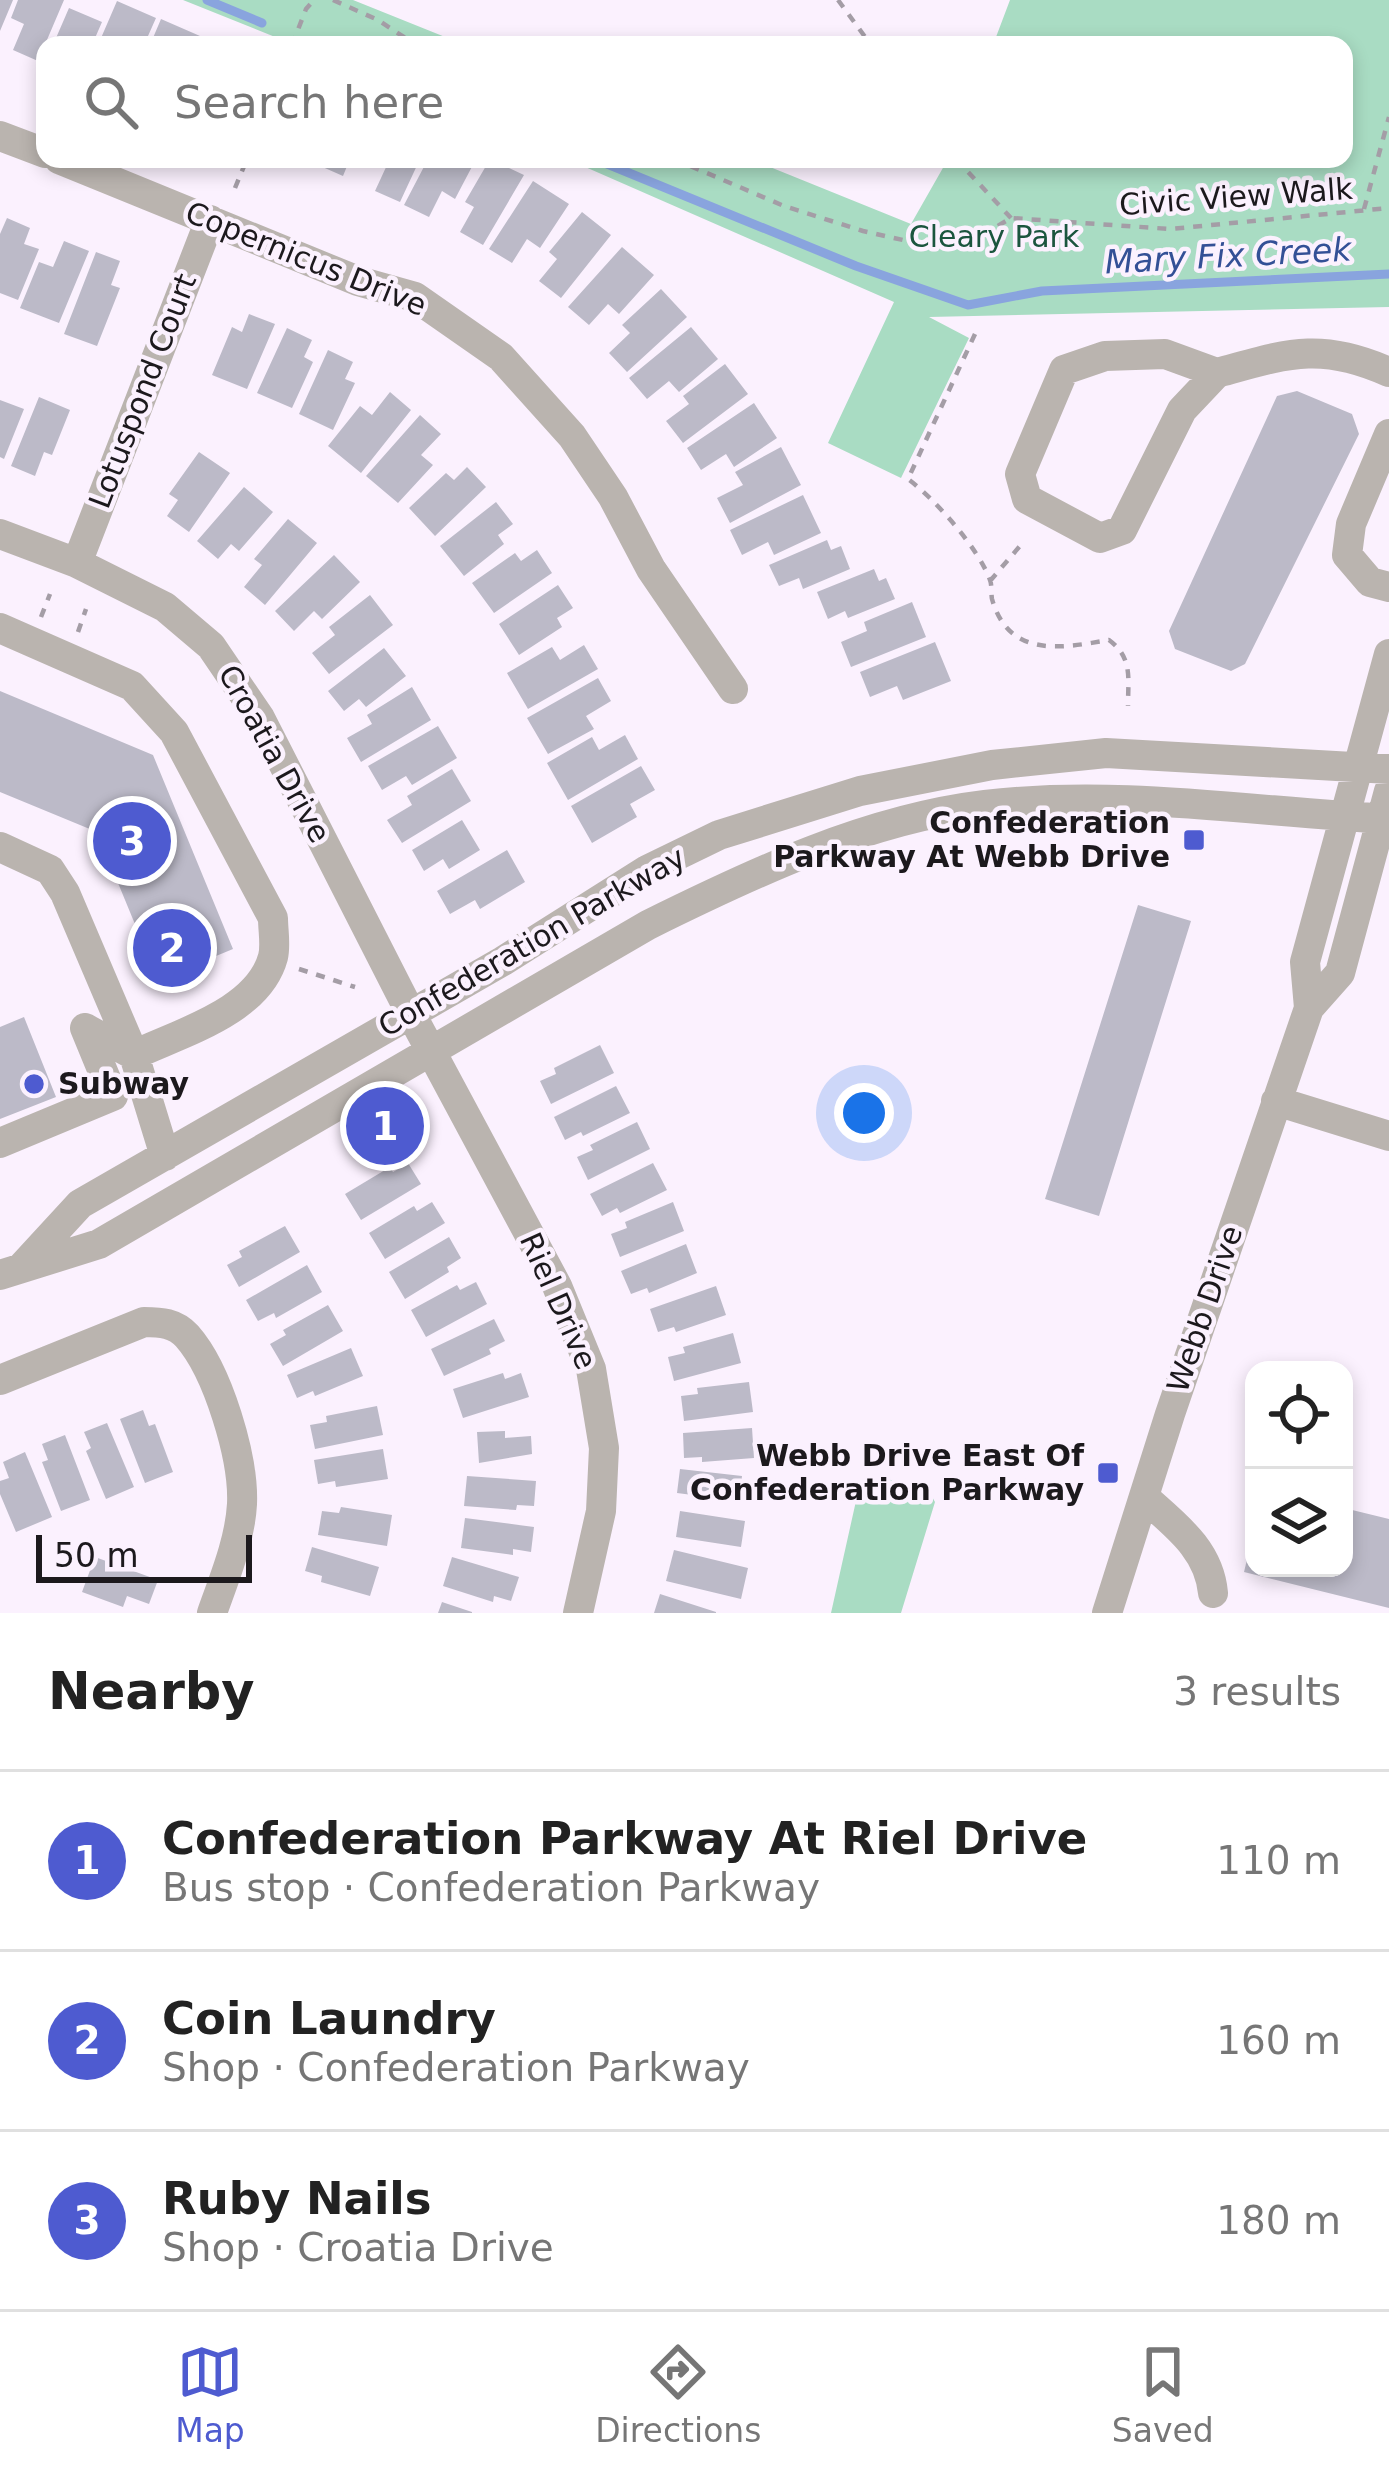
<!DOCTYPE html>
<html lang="en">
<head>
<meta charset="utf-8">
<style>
  :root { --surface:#fff; --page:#f6f6f6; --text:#222; --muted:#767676; --line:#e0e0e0; --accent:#4e5bd0 }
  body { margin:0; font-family:"DejaVu Sans",sans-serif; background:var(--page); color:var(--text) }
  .controls { position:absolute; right:36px; bottom:36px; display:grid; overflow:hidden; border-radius:24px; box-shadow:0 6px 18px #0003 }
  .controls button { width:108px; height:108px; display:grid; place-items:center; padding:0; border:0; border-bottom:3px solid var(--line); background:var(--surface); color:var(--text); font:60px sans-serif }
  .scale { position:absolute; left:36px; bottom:30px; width:216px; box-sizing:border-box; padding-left:12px; border:6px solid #1c191d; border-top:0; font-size:33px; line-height:42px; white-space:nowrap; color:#1c191d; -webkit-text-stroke:9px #fbf1fe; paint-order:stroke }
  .you { position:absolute; left:864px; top:1113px; width:42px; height:42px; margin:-30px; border:9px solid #fff; border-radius:50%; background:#1a73e8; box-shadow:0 0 0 18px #1a73e833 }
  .badge { display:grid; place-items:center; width:78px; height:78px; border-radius:50%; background:var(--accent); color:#fff; font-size:39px; font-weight:700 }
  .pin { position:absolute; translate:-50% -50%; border:6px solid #fff; box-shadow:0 3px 12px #0006 }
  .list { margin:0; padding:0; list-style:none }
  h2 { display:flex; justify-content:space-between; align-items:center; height:156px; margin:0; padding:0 48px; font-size:51px }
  h2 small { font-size:39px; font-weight:400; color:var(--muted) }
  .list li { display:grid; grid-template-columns:78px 1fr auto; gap:36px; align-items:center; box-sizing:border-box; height:180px; padding:0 48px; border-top:3px solid var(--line) }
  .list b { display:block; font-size:45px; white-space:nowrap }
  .list p { margin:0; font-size:39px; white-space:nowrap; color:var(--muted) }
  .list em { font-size:39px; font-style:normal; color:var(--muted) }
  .icon { flex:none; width:66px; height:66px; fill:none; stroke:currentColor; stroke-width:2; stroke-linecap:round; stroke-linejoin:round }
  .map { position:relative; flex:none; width:1389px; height:1613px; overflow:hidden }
  .search { position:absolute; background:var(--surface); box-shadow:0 6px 18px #0003; left:36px; right:36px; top:36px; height:132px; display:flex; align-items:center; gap:30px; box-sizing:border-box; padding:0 42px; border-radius:24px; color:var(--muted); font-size:45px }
  .sheet { height:696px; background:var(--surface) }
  nav { display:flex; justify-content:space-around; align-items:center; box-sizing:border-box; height:168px; border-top:3px solid var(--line); background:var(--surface); font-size:33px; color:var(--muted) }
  nav a { display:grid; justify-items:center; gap:6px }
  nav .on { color:var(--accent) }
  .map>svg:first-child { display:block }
</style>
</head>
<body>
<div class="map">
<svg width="1389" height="1613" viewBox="0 0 1389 1613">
  <rect width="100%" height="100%" fill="#fbf1fe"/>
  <!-- green -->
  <path fill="#a9dcc3" d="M183 0H353L465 45H295Z
    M1010 0H1389V307L929 317 969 338 901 478 828 443 894 302 567 159H750L911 224 948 159H1344V45H993Z
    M878 1477 927 1488 935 1502 901 1613H831L858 1492Z"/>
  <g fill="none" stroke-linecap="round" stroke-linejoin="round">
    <!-- stream -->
    <path stroke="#89a4de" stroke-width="9" d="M207 0 262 23
      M313 43 317 45
      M595 159 856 266 968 305 1042 291 1389 274"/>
  </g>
  <!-- building -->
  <path fill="#bcbac8" d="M0 0H13L0 31Z
    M18 0H64L38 61 13 50 24 24 11 18Z
    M117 1 156 18 144 45H98Z
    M69 8 102 22 92 45H53Z
    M161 19 200 36 196 45H150Z
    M321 159H350L343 176 318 165Z
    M375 159H420L400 202 375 191 387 165Z
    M428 159H476L455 199 442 191 429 217 404 205Z
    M490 159 524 175 483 245 460 232 474 207 465 202Z
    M533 181 569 204 540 248 527 239 512 263 489 249Z
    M582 212 611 235 561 298 539 281 557 259 549 252Z
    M7 218 30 228 24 244 39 249 18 300 0 293V234Z
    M64 241 89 251 59 323 20 308 39 262 53 267Z
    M622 247 654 275 619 314 608 304 589 325 568 307Z
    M96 252 120 261 111 285 120 288 97 346 64 334Z
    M661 289 687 317 627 372 609 353 630 333 622 325Z
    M249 314 275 324 247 389 212 375 232 327 242 332Z
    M691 327 718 359 679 392 669 381 647 399 629 378Z
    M287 328 312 340 304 357 313 362 292 408 257 393Z
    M328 350 353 362 345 379 355 383 333 430 299 414Z
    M725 364 748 394 683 443 666 421 689 404 683 396Z
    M1297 391 1352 414 1359 434 1245 664 1231 671 1175 649 1169 631 1277 396Z
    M390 392 411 410 361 473 328 446 360 406 372 415Z
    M39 397 70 410 52 455 44 452 35 476 11 466Z
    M0 400 24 409 4 459 0 457Z
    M754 403 777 438 734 467 726 454 701 470 687 448Z
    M420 415 441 434 421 455 433 465 398 503 366 476Z
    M781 447 801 485 730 523 717 498 743 485 735 472Z
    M199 452 230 473 189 532 167 516 178 500 169 494Z
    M467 467 486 487 435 536 409 508 446 473 454 480Z
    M244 487 273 512 239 551 231 544 218 559 197 541Z
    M803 495 821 533 774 555 768 542 742 555 730 530Z
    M496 502 513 524 498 535 504 544 464 576 440 546Z
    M288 519 317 543 265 605 244 587 262 565 254 559Z
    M827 540 831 550 841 546 850 569 803 589 799 578 779 586 769 565Z
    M537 550 552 573 494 613 472 583 515 553 521 561Z
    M334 555 360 582 322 619 314 611 294 631 275 611Z
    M874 569 879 581 886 578 895 599 848 618 845 611 828 619 817 592Z
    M558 585 573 608 557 618 562 627 519 655 499 624Z
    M370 595 393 625 329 674 312 653 335 635 329 627Z
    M912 602 926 637 851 667 841 642 867 631 864 622Z
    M935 642 951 681 903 700 897 686 870 697 860 672Z
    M584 645 598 669 528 709 507 673 552 647 560 660Z
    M384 648 406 676 366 707 359 699 344 711 328 691Z
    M598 678 611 701 586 716 594 729 548 754 527 718Z
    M412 687 431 720 361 762 347 738 372 724 367 715Z
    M0 691 153 755 233 949 158 980 97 832 0 792Z
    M438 726 457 758 412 785 406 776 382 790 368 766Z
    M625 735 638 759 568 800 547 763 592 737 599 750Z
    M641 766 655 790 630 804 637 817 592 843 571 806Z
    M452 769 471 801 402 843 387 820 412 805 407 796Z
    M462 820 480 850 449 869 443 859 424 871 412 850Z
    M507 850 525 882 480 909 475 900 450 914 437 891Z
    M1138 905 1191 921 1099 1216 1045 1199Z
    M24 1017 56 1097 0 1119V1027Z
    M600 1045 614 1073 551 1104 540 1081 556 1074 554 1068Z
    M616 1086 630 1113 583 1136 581 1132 565 1140 554 1117Z
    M637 1122 650 1149 588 1180 577 1157 593 1150 590 1145Z
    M408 1163 421 1184 361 1220 345 1194 390 1167 393 1172Z
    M653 1163 667 1190 620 1213 617 1208 602 1216 590 1194Z
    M432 1202 445 1223 385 1259 369 1233 414 1206 417 1211Z
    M673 1202 684 1231 620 1257 611 1234 627 1228 625 1222Z
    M285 1226 300 1252 239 1287 227 1265 242 1257 239 1251Z
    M449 1237 461 1258 447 1267 449 1272 405 1299 389 1272Z
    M686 1244 697 1273 649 1293 647 1288 631 1294 621 1271Z
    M307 1265 322 1292 276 1318 274 1313 258 1321 246 1300Z
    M476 1282 487 1304 426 1337 411 1310 457 1285 460 1290Z
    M716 1286 726 1315 676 1332 674 1327 658 1332 650 1309Z
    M328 1305 343 1331 283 1366 270 1344 286 1335 283 1330Z
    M494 1319 505 1341 489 1349 491 1354 444 1376 431 1349Z
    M733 1333 741 1363 674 1381 668 1357 685 1353 683 1347Z
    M351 1348 363 1376 315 1396 313 1391 297 1398 287 1375Z
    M503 1373 505 1379 521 1373 529 1397 463 1418 453 1389Z
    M749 1382 753 1412 684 1421 681 1396 698 1394 697 1388Z
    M377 1406 383 1435 315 1449 310 1425 327 1422 326 1416Z
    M143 1410 149 1426 155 1424 173 1472 145 1483 120 1419Z
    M107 1423 134 1487 106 1499 86 1451 91 1448 84 1432Z
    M752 1428 754 1458 702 1462V1457L684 1458 683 1433Z
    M505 1431V1438L531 1436 532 1454 479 1463 477 1432Z
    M65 1435 90 1500 61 1511 42 1462 48 1460 42 1444Z
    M383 1449 388 1479 336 1487 335 1481 318 1484 314 1460Z
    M25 1452 52 1517 16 1532 0 1494V1481L9 1478 3 1462Z
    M680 1469 742 1476 739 1501 677 1493Z
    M467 1476 536 1481 534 1506 517 1505 516 1510 464 1506Z
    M341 1507 392 1515 387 1546 318 1535 322 1511 339 1513Z
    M1344 1508 1389 1519V1608L1244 1572 1252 1539 1254 1568H1344Z
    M680 1511 745 1521 741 1547 676 1537Z
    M465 1518 534 1527 531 1552 513 1549V1555L461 1548Z
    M312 1547 379 1567 370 1596 321 1582 322 1576 305 1571Z
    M674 1550 748 1568 741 1599 666 1581Z
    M95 1557 158 1580 149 1604 127 1596 123 1607 82 1592Z
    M452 1557 519 1577 511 1601 494 1596 493 1602 443 1586Z
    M660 1594 716 1612V1613H654Z
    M442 1602 472 1612V1613H438Z"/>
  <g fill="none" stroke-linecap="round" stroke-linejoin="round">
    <!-- path -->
    <path stroke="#a49da6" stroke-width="4.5" stroke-dasharray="9 9" stroke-linecap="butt" d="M333 0 378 20 416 45
      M838 0 871 45
      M292 45 306 9 314 0
      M674 159 784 206 863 231 925 245 986 233 1011 218 1170 229 1389 208
      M956 159 1011 218
      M235 188 247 159
      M1364 209 1389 117
      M975 334 908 479C935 499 979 549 990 580 992 584 991 595 992 599 1009 659 1062 648 1109 640 1133 658 1128 678 1128 706
      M990 581 1020 546
      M41 617 50 594
      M78 632 86 609
      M299 969 355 987"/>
    <!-- minor -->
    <path stroke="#bab4af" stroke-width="30" d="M0 136 45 153
      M59 159 358 281 415 297 501 357 572 436 613 497 651 569 733 689
      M1165 354 1217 373 1182 410 1122 530 1100 538 1027 499 1020 474 1064 370 1105 356Z
      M1217 373C1286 354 1320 341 1389 372
      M1389 434 1351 524 1347 555 1370 582 1389 587
      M0 534 77 563 165 607 211 646 260 718 411 1014 557 1286 591 1369 604 1448 601 1511 578 1613
      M77 563 210 220
      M0 628 132 686 174 732 273 918C273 931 276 945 273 957 258 1012 180 1033 134 1055L85 1028
      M0 847 50 870 65 893 134 1055 165 1156
      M1309 1008 1305 962 1389 654
      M1276 1101 1389 1136
      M0 1143 113 1096 85 1028
      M22 1267 80 1204 503 961 647 870 719 835 860 791 992 765 1106 753 1389 769
      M0 1275 99 1244 648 925C753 873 867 819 985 805 1118 789 1256 812 1389 819
      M0 1380 144 1322C161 1322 175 1323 187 1336 218 1371 244 1458 242 1504 240 1541 224 1579 212 1613
      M1144 1497C1175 1525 1209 1549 1213 1593
      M1107 1613 1170 1414 1309 1008 1340 973 1389 791"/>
  </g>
  <!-- markers -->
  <g fill="#4e5bd0" stroke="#fbf1fe" stroke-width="4.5">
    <rect x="1182" y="828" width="24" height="24" rx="6"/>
    <circle cx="34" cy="1084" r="12"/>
    <rect x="1096" y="1461" width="24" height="24" rx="6"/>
  </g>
  <g text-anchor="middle" stroke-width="9" stroke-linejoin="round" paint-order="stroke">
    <!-- street labels -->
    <g font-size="30" fill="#1c191d" stroke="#fbf1fe">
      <text transform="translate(1236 197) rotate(-4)" y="10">Civic View Walk</text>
      <text transform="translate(306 259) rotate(22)" y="10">Copernicus Drive</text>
      <text transform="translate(143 391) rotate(-69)" y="10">Lotuspond Court</text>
      <text transform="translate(274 754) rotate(61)" y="10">Croatia Drive</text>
      <text transform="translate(532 942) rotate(-30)" y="10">Confederation Parkway</text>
      <text transform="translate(558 1301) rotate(66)" y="10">Riel Drive</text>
      <text transform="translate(1205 1309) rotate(-71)" y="10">Webb Drive</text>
    </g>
    <!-- park labels -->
    <g font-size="30" fill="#1b553e" stroke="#fbf1fe">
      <text x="994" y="247">Cleary Park</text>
    </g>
    <!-- poi labels -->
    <g font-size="30" font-weight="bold" fill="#1c191d" stroke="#fbf1fe" text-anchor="end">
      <text x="1170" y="833">Confederation<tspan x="1170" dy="34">Parkway At Webb Drive</tspan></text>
      <text x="58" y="1094" text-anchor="start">Subway</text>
      <text x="1084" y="1466">Webb Drive East Of<tspan x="1084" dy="34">Confederation Parkway</tspan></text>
    </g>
    <!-- water labels -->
    <g font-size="33" font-style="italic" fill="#335096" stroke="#fbf1fe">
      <text transform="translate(1228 255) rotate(-3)" y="12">Mary Fix Creek</text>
    </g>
  </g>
</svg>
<div class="controls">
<button><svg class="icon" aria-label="locate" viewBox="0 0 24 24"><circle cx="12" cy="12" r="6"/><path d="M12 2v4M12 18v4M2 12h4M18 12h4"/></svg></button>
<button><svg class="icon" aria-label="layers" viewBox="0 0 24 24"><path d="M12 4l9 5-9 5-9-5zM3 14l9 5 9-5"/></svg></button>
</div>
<div class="scale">50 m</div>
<div class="you"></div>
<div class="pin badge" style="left:385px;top:1126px">1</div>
<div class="pin badge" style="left:172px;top:948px">2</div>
<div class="pin badge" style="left:132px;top:841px">3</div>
<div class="search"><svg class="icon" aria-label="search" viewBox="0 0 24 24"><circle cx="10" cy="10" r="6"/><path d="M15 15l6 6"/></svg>Search here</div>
</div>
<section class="sheet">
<h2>Nearby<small>3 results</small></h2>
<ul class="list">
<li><span class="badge">1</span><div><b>Confederation Parkway At Riel Drive</b><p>Bus stop · Confederation Parkway</p></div><em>110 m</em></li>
<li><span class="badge">2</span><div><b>Coin Laundry</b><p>Shop · Confederation Parkway</p></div><em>160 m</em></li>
<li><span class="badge">3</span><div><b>Ruby Nails</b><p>Shop · Croatia Drive</p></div><em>180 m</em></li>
</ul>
</section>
<nav>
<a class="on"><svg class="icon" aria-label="map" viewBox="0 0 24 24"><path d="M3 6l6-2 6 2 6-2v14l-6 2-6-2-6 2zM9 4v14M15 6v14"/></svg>Map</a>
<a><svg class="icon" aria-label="directions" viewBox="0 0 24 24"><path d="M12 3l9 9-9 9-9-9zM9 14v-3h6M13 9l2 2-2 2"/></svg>Directions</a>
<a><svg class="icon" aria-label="saved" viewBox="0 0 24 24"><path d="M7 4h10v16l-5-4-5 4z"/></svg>Saved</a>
</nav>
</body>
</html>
